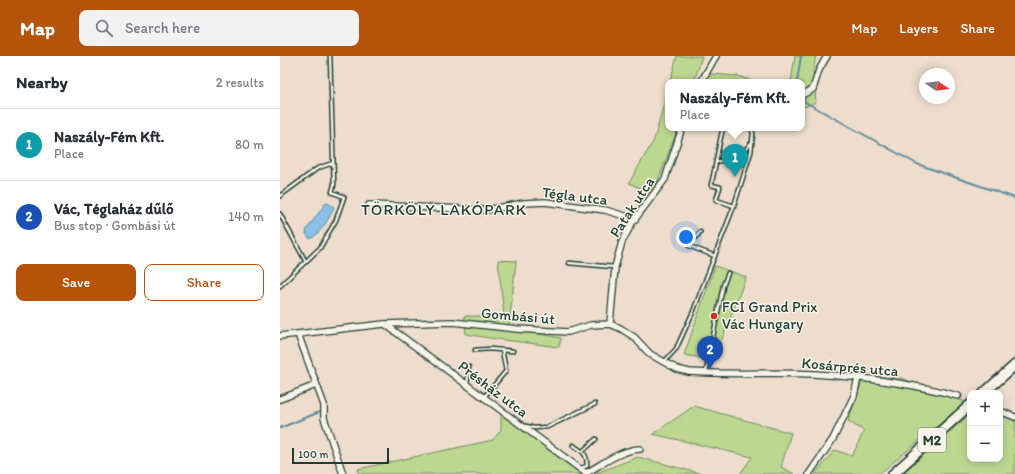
<!DOCTYPE html>
<html lang="en">
<head>
<meta charset="utf-8">
<style>
  :root { --surface:#fff; --page:#f2f2f3; --text:#2b2b33; --muted:#7c7c81; --line:#e1e1e2; --accent:#b45309 }
  body { margin:0; font-family:Itim,sans-serif; background:var(--page); color:var(--text) }
  .controls { position:absolute; right:12px; bottom:12px; display:grid; overflow:hidden; border-radius:8px; box-shadow:0 2px 10px #0003 }
  .controls button { width:36px; height:36px; display:grid; place-items:center; padding:0; border:0; border-bottom:1px solid var(--line); background:var(--surface); color:var(--text); font:20px sans-serif }
  .compass { position:absolute; left:639px; top:12px; width:36px; height:36px; border-radius:50%; background:var(--surface); box-shadow:0 2px 10px #0003; rotate:103deg }
  .scale { position:absolute; left:12px; bottom:10px; width:97px; box-sizing:border-box; padding-left:4px; border:2px solid #1f3d34; border-top:0; font-size:11px; line-height:14px; white-space:nowrap; color:#1f3d34; -webkit-text-stroke:3px #f7f3e8; paint-order:stroke }
  .you { position:absolute; left:406px; top:181px; width:14px; height:14px; margin:-10px; border:3px solid #fff; border-radius:50%; background:#1a73e8; box-shadow:0 0 0 6px #1a73e833 }
  .badge { display:grid; place-items:center; width:26px; height:26px; border-radius:50%; background:var(--accent); color:#fff; font-size:13px; font-weight:700 }
  .pin { position:absolute; translate:-50% -33px; filter:drop-shadow(0 1px 2px #0008) }
  .pin::after { content:''; position:absolute; top:21px; width:14px; height:12px; background:inherit; clip-path:polygon(0 0,100% 0,50% 100%) }
  .popup { position:absolute; left:385px; top:23px; width:140px; height:52px; box-sizing:border-box; display:grid; place-content:center; border-radius:8px; background:var(--surface); filter:drop-shadow(0 1px 3px #0005); font-size:13px; white-space:nowrap; color:var(--muted) }
  .popup b { font-size:15px; color:var(--text) }
  .popup::after { content:''; position:absolute; left:50%; top:100%; margin-left:-8px; border:8px solid transparent; border-top-color:var(--surface) }
  .list { margin:0; padding:0; list-style:none }
  h2 { display:flex; justify-content:space-between; align-items:center; height:52px; margin:0; padding:0 16px; font-size:17px }
  h2 small { font-size:13px; font-weight:400; color:var(--muted) }
  .list li { display:grid; grid-template-columns:26px 1fr auto; gap:12px; align-items:center; box-sizing:border-box; height:72px; padding:0 16px; border-top:1px solid var(--line) }
  .list b { display:block; font-size:15px; white-space:nowrap }
  .list p { margin:0; font-size:13px; white-space:nowrap; color:var(--muted) }
  .list em { font-size:13px; font-style:normal; color:var(--muted) }
  .actions { display:flex; gap:8px; padding:12px 16px }
  .actions a { flex:1; padding:9px 0; border:1px solid var(--accent); border-radius:8px; text-align:center; font-size:14px; color:var(--accent) }
  .actions .main { background:var(--accent); color:#fff }
  .icon { flex:none; width:22px; height:22px; fill:none; stroke:currentColor; stroke-width:2; stroke-linecap:round; stroke-linejoin:round }
  .map { position:relative; flex:none; width:735px; height:418px; overflow:hidden }
  header { display:flex; align-items:center; gap:24px; box-sizing:border-box; height:56px; padding:0 20px; background:var(--accent); color:#fff }
  header strong { font-size:19px }
  nav { display:flex; gap:22px; margin-inline-start:auto; font-size:14px }
  .search { width:280px; height:36px; background:var(--page); display:flex; align-items:center; gap:10px; box-sizing:border-box; padding:0 14px; border-radius:8px; color:var(--muted); font-size:15px }
  main { display:flex }
  aside { flex:1; background:var(--surface) }
  .map>svg:first-child { display:block }
</style>
</head>
<body>
<header>
<strong>Map</strong>
<div class="search"><svg class="icon" aria-label="search" viewBox="0 0 24 24"><circle cx="10" cy="10" r="6"/><path d="M15 15l6 6"/></svg>Search here</div>
<nav><a>Map</a><a>Layers</a><a>Share</a></nav>
</header>
<main>
<aside>
<h2>Nearby<small>2 results</small></h2>
<ul class="list">
<li><span class="badge" style="background:#0f9aa8">1</span><div><b>Naszály-Fém Kft.</b><p>Place</p></div><em>80 m</em></li>
<li><span class="badge" style="background:#1a4fb4">2</span><div><b>Vác, Téglaház dűlő</b><p>Bus stop · Gombási út</p></div><em>140 m</em></li>
</ul>
<div class="actions"><a class="main">Save</a><a>Share</a></div>
</aside>
<div class="map">
<svg width="735" height="418" viewBox="0 0 735 418">
  <rect width="100%" height="100%" fill="#edc"/>
  <filter id="ink" filterUnits="userSpaceOnUse"><feTurbulence type="fractalNoise" baseFrequency=".025" numOctaves="2"/><feDisplacementMap in="SourceGraphic" scale="8" xChannelSelector="R" yChannelSelector="G"/><feConvolveMatrix kernelMatrix="1 2 1 2 8 2 1 2 1" color-interpolation-filters="sRGB"/></filter>
  <g filter="url(#ink)">
    <!-- green -->
    <path fill="#bcd890" stroke="#6e8a62" d="M397 0H422L414 26H390Z
      M515 0H536L533 15 536 46 522 52V26H511Z
      M431 18 458 20 476 26H426Z
      M388 33V72H398L373 138 349 127 374 84Z
      M218 204 236 205 229 272 281 282 279 291 209 282 186 278 184 260H224Z
      M435 210 466 221 434 304 404 299Z
      M584 320 621 322 686 346 599 418H535L555 394 572 400 584 375 568 365Z
      M414 350 511 377 501 411 514 418H460L472 401 373 378Z
      M221 357 301 418H79L78 413 213 384 221 374Z
      M690 358V403H720V358L735 364V418H622Z
      M358 401 422 418H314Z"/>
    <!-- water -->
    <path fill="#89c0e7" stroke="#5f8c9f" d="M48 147 54 151C50 162 40 178 30 183L26 178 27 173 45 148Z"/>
    <g fill="none" stroke-linecap="round" stroke-linejoin="round">
      <!-- stream -->
      <path stroke="#5f8c9f" stroke-width="2" d="M517 26 521 0
        M522 39 525 46 637 108 735 142
        M0 372 42 355"/>
      <!-- minor-tunnel -->
      <path stroke="#c5bdae" stroke-width="5.5" stroke-dasharray="5.5 3" stroke-linecap="butt" d="M678 340 690 344"/>
      <defs>
        <path id="service" d="M443 72C438 91 436 110 431 129L440 131 436 144 454 150
          M437 106 462 98 472 86
          M0 140 38 112 53 107
          M0 158 26 206
          M420 176 409 190 435 200
          M289 207 334 211
          M0 230 40 192 56 164 64 141 52 136 54 129 50 0
          M195 294 210 293 233 295
          M384 306 396 293 413 256 454 150 471 96 473 77 471 72
          M426 316 443 230 448 217
          M187 329 189 311
          M204 341 226 315 222 294
          M246 370 254 372 267 371 315 348
          M293 389C303 396 307 397 307 410L301 412
          M303 395 316 383"/>
        <path id="minor" d="M421 26 436 0
          M522 39 533 33 539 14 547 0
          M89 149 206 154 244 147 265 146 325 154 345 160 352 167
          M105 268 307 418
          M330 268 335 211 342 186 352 167 385 123 402 72
          M18 278 44 349V362L63 418
          M0 280 104 268 172 266 237 273 288 276 311 269 330 268 340 272 354 281 370 298 384 306 397 313 409 316C450 319 492 316 534 318 582 321 631 327 678 340
          M0 343 36 329
          M720 355 735 361
          M306 417C323 408 340 394 360 393
          M529 418 553 383 574 340 578 321"/>
        <path id="trunk" d="M704 337 735 309
          M613 418 690 349"/>
      </defs>
      <!-- service casing -->
      <use href="#service" stroke="#1f3d34" stroke-width="5.5"/>
      <!-- minor casing -->
      <use href="#minor" stroke="#1f3d34" stroke-width="8"/>
      <!-- trunk casing -->
      <use href="#trunk" stroke="#1f3d34" stroke-width="12"/>
      <!-- service -->
      <use href="#service" stroke="#f7f3e8" stroke-width="2.5"/>
      <!-- minor -->
      <use href="#minor" stroke="#f7f3e8" stroke-width="5.5"/>
      <!-- trunk -->
      <use href="#trunk" stroke="#f7f3e8" stroke-width="9"/>
    </g>
  </g>
  <!-- markers -->
  <circle fill="#c8321e" stroke="#f7f3e8" stroke-width="1.5" cx="434" cy="260" r="4"/>
  <g text-anchor="middle" stroke-width="3" stroke-linejoin="round" paint-order="stroke">
    <!-- shield labels -->
    <rect fill="#f7f3e8" stroke="#60746a" stroke-width="1" x="638" y="372" width="28" height="24" rx="3"/>
    <g font-size="14" font-weight="bold" fill="#1f3d34">
      <text x="652" y="389">M2</text>
    </g>
    <!-- street labels -->
    <g font-size="15" fill="#1f3d34" stroke="#f7f3e8">
      <text transform="translate(295 140) rotate(7)" y="5">Tégla utca</text>
      <text transform="translate(352 151) rotate(-57)" y="5">Patak utca</text>
      <text transform="translate(238 260) rotate(5)" y="5">Gombási út</text>
      <text transform="translate(570 311) rotate(5)" y="5">Kosárprés utca</text>
      <text transform="translate(213 333) rotate(37)" y="5">Présház utca</text>
    </g>
    <!-- poi labels -->
    <g font-size="15" fill="#1f3d34" stroke="#f7f3e8" text-anchor="start">
      <text x="442" y="256">FCI Grand Prix<tspan x="442" dy="17">Vác Hungary</tspan></text>
    </g>
    <!-- neighbourhood labels -->
    <g font-size="16" letter-spacing="1" fill="#1f3d34" stroke="#f7f3e8">
      <text x="164" y="159">TÖRKÖLY LAKÓPARK</text>
    </g>
  </g>
</svg>
<div class="controls">
<button>+</button>
<button>−</button>
</div>
<svg class="compass" viewBox="-18 -18 36 36"><path d="M0-13l5 13h-10z" fill="#e53935"/><path d="M0 13l5-13h-10z" fill="#7c7c81"/></svg>
<div class="scale">100 m</div>
<div class="you"></div>
<div class="pin badge" style="left:455px;top:121px;background:#0f9aa8">1</div>
<div class="popup"><b>Naszály-Fém Kft.</b>Place</div>
<div class="pin badge" style="left:430px;top:313px;background:#1a4fb4">2</div>
</div>
</main>
</body>
</html>
